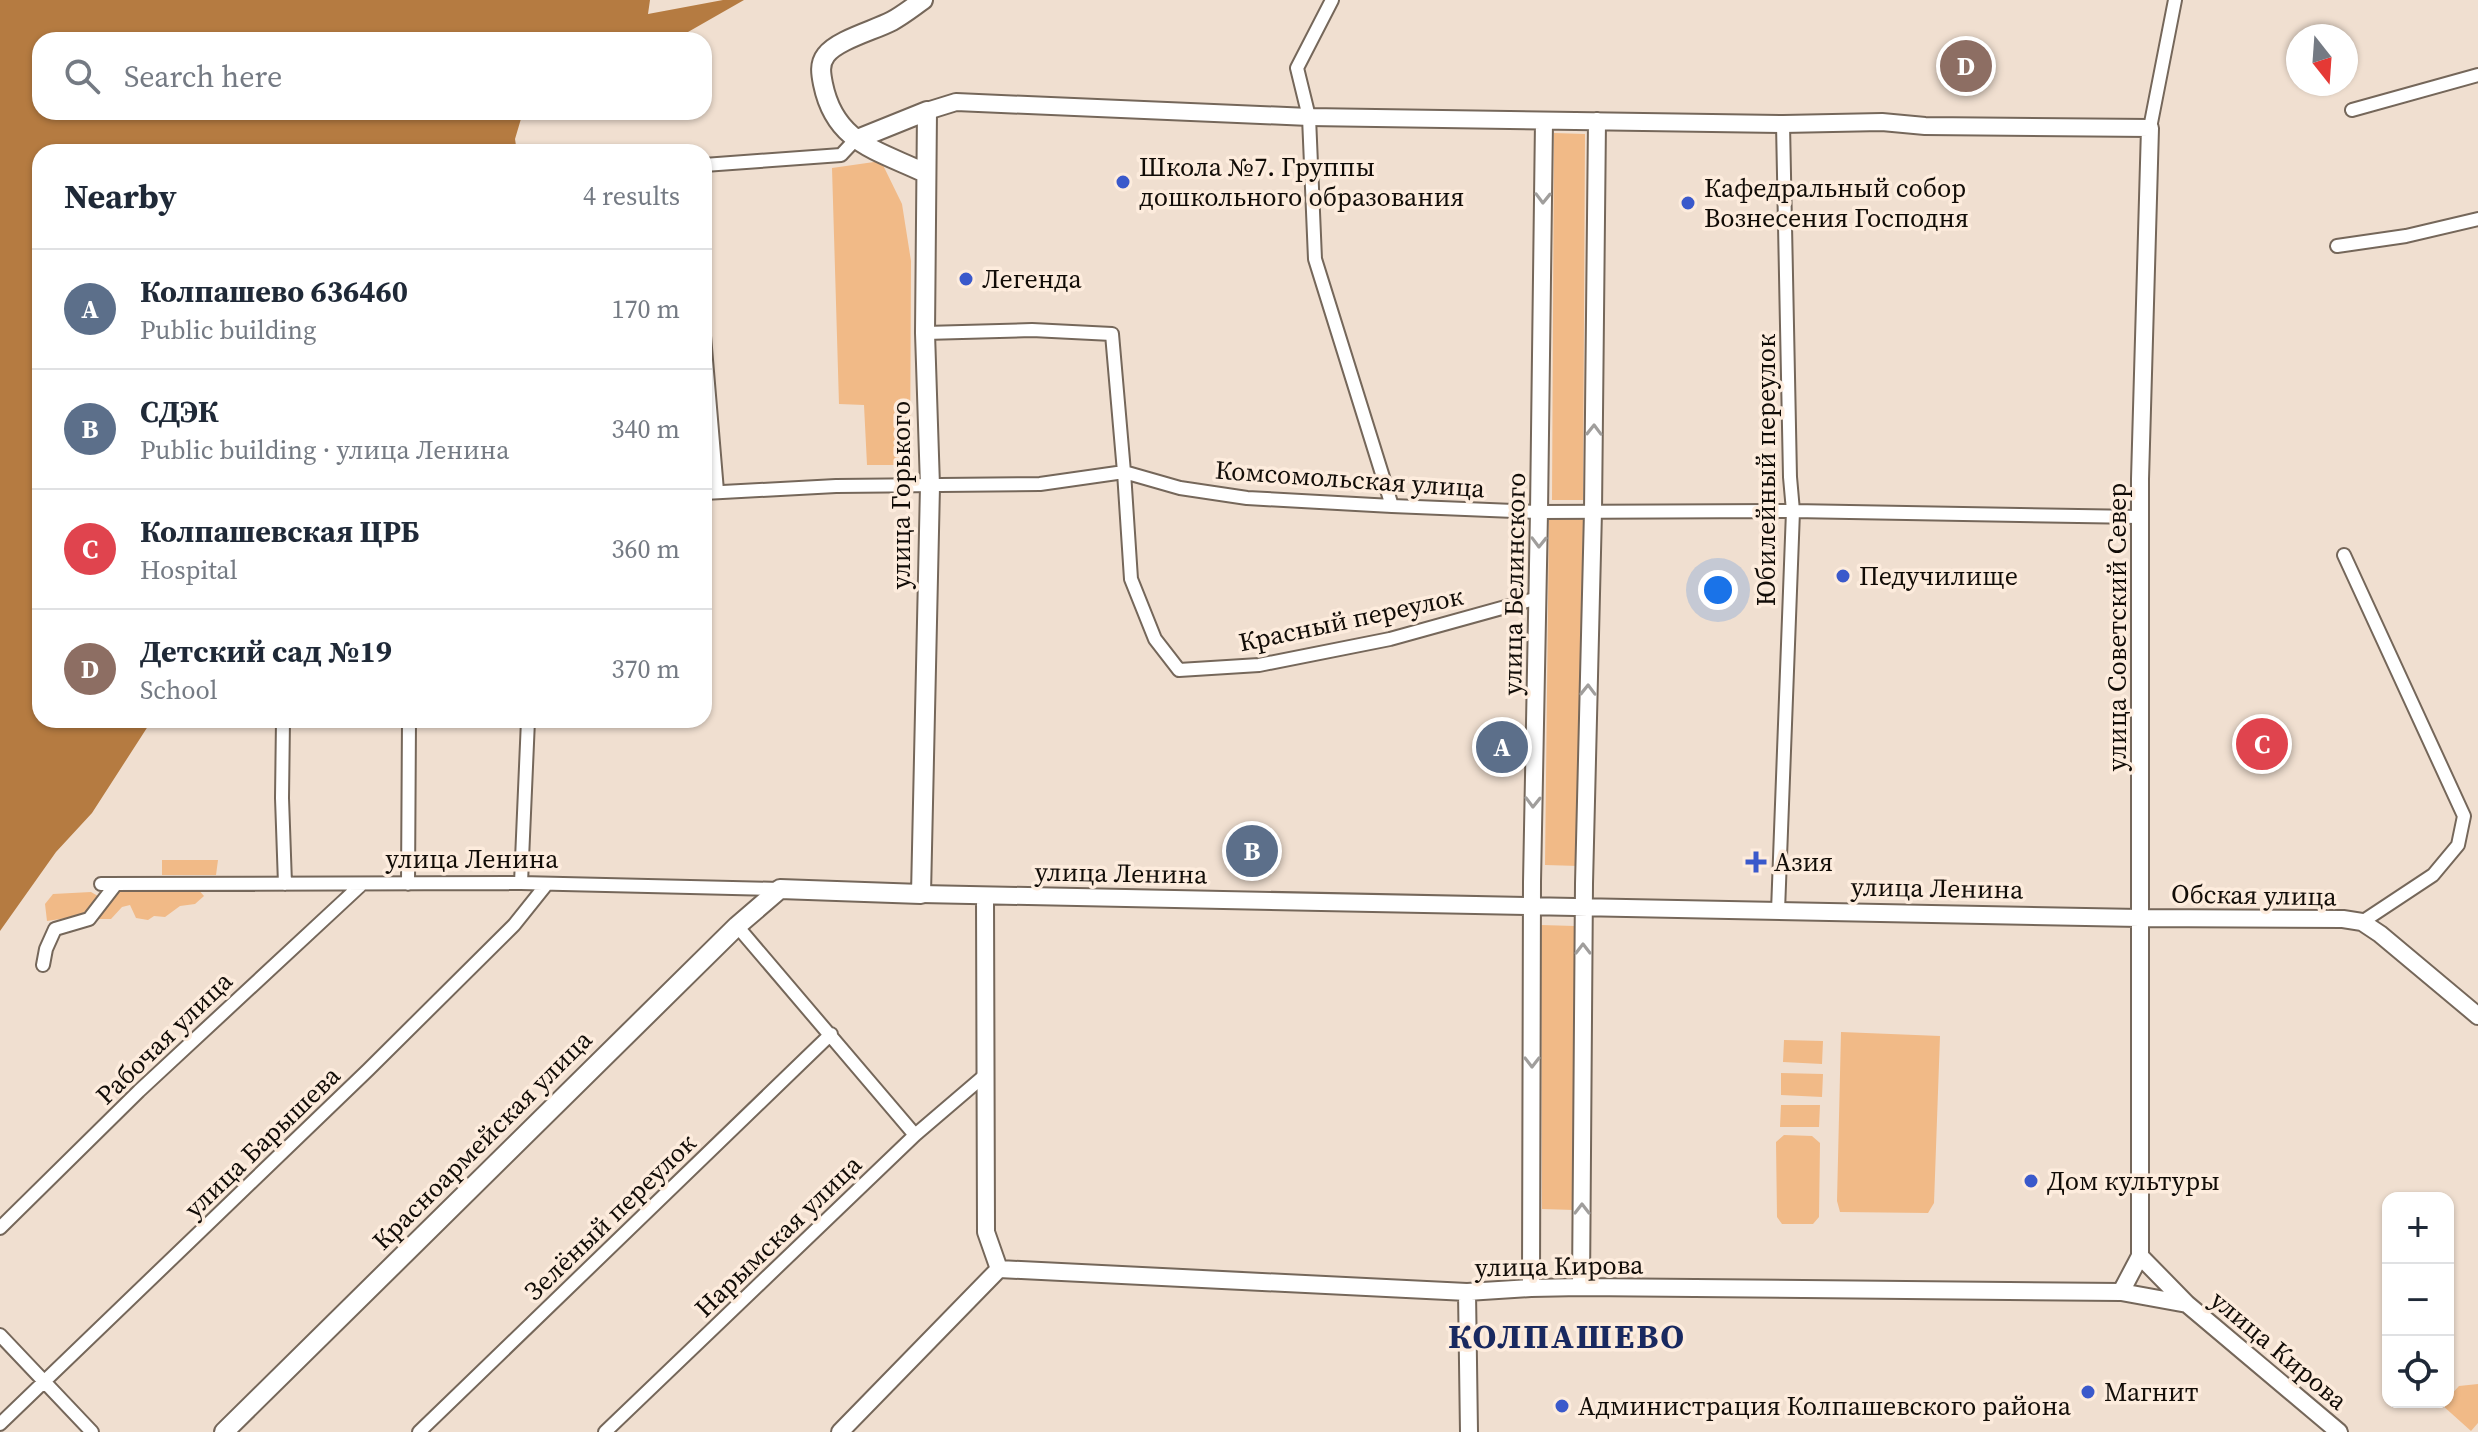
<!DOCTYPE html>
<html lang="en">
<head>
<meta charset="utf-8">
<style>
  :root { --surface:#fff; --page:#f2f2f3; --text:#1f2937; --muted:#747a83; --line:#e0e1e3; --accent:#3a59cb }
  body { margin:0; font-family:"Source Serif 4",serif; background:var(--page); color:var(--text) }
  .controls { position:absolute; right:24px; bottom:24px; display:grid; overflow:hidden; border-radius:16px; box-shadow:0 2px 6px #0004 }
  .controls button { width:72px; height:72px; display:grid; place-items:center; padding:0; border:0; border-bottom:2px solid var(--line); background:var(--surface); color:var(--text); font:40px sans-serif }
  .compass { position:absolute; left:2286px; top:24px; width:72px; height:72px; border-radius:50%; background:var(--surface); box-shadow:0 2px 6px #0004; rotate:163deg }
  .you { position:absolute; left:1718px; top:590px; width:28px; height:28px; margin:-20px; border:6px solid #fff; border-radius:50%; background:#1a73e8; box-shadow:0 0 0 12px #1a73e833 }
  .badge { display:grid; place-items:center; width:52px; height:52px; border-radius:50%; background:var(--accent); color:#fff; font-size:26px; font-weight:700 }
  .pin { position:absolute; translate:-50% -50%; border:4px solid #fff; box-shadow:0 2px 8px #0006 }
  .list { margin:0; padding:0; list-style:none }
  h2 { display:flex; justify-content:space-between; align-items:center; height:104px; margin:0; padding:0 32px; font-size:34px }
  h2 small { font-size:26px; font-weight:400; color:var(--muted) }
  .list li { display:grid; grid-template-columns:52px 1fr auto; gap:24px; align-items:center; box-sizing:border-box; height:120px; padding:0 32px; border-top:2px solid var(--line) }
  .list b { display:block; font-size:30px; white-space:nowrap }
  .list p { margin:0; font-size:26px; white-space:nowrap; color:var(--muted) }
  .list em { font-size:26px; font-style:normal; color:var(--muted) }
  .icon { flex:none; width:44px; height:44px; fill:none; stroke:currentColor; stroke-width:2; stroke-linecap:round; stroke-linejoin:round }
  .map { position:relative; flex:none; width:2478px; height:1432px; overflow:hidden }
  .search { position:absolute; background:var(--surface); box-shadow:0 2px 6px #0004; left:32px; top:32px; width:680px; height:88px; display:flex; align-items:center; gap:20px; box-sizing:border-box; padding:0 28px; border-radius:24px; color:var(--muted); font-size:30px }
  .panel { position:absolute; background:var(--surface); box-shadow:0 2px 6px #0004; left:32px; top:144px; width:680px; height:584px; border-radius:24px }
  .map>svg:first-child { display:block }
</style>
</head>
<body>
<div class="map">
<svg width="2478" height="1432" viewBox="0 0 2478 1432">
  <rect width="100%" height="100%" fill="#f0dfd0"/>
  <!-- green -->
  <path fill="#f1ba87" d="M1554 133 1585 134 1583 500H1552Z
    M881 161 902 204 911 261 910 465H867L864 405 839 404 832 168Z
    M1549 518 1583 519 1579 866 1545 865Z
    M162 860H218L216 875H162Z
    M115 887H196L204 896 195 904 180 906 165 917 154 916 148 920 136 918 130 905 122 907 111 919H96Z
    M91 892 98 896 86 915 47 921 45 904 53 894Z
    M1541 925 1575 926 1574 1210 1542 1209Z
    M1841 1032 1940 1036 1934 1203 1928 1213 1840 1212 1837 1201Z
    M1784 1040 1823 1041 1822 1064 1783 1062Z
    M1781 1073 1823 1074 1822 1097 1781 1095Z
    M1781 1105H1820L1819 1127H1780Z
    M1784 1135 1812 1136 1820 1143 1819 1217 1813 1224H1782L1777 1217 1776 1142Z
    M2478 1384V1423L2471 1431 2442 1405 2448 1402V1398L2459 1386Z"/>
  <!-- water -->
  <path fill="#b57b41" d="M0 0H650L648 14 723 0H744L674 40H40V112H523L515 139 517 152H40V720H152L92 813 56 852 0 931Z"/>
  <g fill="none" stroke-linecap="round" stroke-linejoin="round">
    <defs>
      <path id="minor" d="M1332 0 1297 68 1309 117 1315 259 1392 506
        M2352 110 2478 75
        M2150 128 2175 0
        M704 165 841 155 855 140
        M2337 246 2406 236 2478 219
        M925 333 1032 330 1112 334 1124 472 1131 579 1155 639 1179 670 1259 665 1390 639 1538 598
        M704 336 717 491
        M704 493 836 486 1040 484 1124 472 1180 488 1247 498 1392 506 1539 512 1793 511 2140 517
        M2344 555 2464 816 2458 845 2433 875 2362 922
        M283 720 282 798 285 884
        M521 883 528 720
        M101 884 521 883 780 889
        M408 884 409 720
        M1778 911 1793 511 1790 477 1783 124
        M737 926 915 1135
        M43 965 46 949 55 929 89 919 116 884
        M0 1228 139 1091 362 884
        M0 1335 92 1432
        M0 1424 368 1070 514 925 546 885
        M419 1432 831 1034
        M605 1432 915 1135 984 1076"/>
      <path id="tertiary" d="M927 111 956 102 1309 117 1783 124 1882 122 1925 126 2150 128 2140 479V1256L2121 1292
        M921 894 2139 918 2343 919 2362 922 2380 934 2478 1016
        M985 896 986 1232 999 1269
        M2140 1256 2187 1304 2339 1432
        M999 1269 1467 1292 1531 1288 1581 1287 2121 1292 2187 1304
        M1581 1287 1584 884 1593 511 1597 121
        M1531 1288 1532 882 1539 512 1544 121
        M1467 1292 1469 1432
        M840 1432 999 1269"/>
      <path id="secondary" d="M923 0C913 7 903 15 892 21 875 30 837 40 826 55 819 64 821 74 823 84 835 143 877 150 925 173
        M224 1432 737 926 780 889 921 894 930 486 925 333 927 111 855 140"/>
    </defs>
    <!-- minor casing -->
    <use href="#minor" stroke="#75675a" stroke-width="16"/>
    <!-- tertiary casing -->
    <use href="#tertiary" stroke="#75675a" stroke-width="20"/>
    <!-- secondary casing -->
    <use href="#secondary" stroke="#75675a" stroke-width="22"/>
    <!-- minor -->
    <use href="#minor" stroke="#fff" stroke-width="12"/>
    <!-- tertiary -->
    <use href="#tertiary" stroke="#fff" stroke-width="16"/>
    <!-- secondary -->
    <use href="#secondary" stroke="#fff" stroke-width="18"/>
  </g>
  <!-- one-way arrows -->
  <defs><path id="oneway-chevron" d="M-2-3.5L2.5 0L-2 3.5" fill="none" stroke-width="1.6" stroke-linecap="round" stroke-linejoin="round" transform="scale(2)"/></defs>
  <g stroke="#a09e9c">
    <use href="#oneway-chevron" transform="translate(1543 198) rotate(91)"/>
    <use href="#oneway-chevron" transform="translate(1594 430) rotate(-89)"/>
    <use href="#oneway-chevron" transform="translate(1539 542) rotate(91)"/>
    <use href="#oneway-chevron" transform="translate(1588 690) rotate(-89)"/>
    <use href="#oneway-chevron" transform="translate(1533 802) rotate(91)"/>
    <use href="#oneway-chevron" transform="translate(1583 949) rotate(-90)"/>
    <use href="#oneway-chevron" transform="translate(1532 1062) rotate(90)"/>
    <use href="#oneway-chevron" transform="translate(1582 1209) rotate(-90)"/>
  </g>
  <!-- markers -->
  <g fill="#3a59cb" stroke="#fdecdd" stroke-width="3">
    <circle cx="1123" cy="182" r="8"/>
    <circle cx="1688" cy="203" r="8"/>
    <circle cx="966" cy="279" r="8"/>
    <circle cx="1843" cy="576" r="8"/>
    <path d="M1752 850h8v8h8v8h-8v8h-8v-8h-8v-8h8z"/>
    <circle cx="2031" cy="1181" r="8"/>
    <circle cx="2088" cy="1392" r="8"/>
    <circle cx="1562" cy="1406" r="8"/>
  </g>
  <g text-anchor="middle" stroke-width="7" stroke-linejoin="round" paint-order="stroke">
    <!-- poi labels -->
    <g font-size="26" fill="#110c07" stroke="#fdecdd" text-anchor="start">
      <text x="1139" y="176">Школа №7. Группы<tspan x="1139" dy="30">дошкольного образования</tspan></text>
      <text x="1704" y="197">Кафедральный собор<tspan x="1704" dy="30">Вознесения Господня</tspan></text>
      <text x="982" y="288">Легенда</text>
      <text x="1859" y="585">Педучилище</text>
      <text x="1774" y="871">Азия</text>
      <text x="2047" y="1190">Дом культуры</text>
      <text x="2104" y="1401">Магнит</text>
      <text x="1578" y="1415">Администрация Колпашевского района</text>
    </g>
    <!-- street labels -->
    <g font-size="26" fill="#110c07" stroke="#fdecdd">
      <text transform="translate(1766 470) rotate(-90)" y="9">Юбилейный переулок</text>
      <text transform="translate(1350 479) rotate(4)" y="9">Комсомольская улица</text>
      <text transform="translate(901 495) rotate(-90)" y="9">улица Горького</text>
      <text transform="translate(1514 584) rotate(-89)" y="9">улица Белинского</text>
      <text transform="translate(1351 619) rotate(-12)" y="9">Красный переулок</text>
      <text transform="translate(2117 627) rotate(-90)" y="9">улица Советский Север</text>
      <text x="472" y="868">улица Ленина</text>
      <text transform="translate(1121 873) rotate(1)" y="9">улица Ленина</text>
      <text transform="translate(1937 888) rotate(1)" y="9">улица Ленина</text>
      <text transform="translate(2254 895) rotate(1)" y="9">Обская улица</text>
      <text transform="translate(164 1038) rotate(-44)" y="9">Рабочая улица</text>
      <text transform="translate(482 1140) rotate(-45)" y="9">Красноармейская улица</text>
      <text transform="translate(262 1142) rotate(-44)" y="9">улица Барышева</text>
      <text transform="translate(610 1217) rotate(-44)" y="9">Зелёный переулок</text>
      <text transform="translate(778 1236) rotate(-44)" y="9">Нарымская улица</text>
      <text transform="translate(1559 1266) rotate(-1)" y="9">улица Кирова</text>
      <text transform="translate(2279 1350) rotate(40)" y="9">улица Кирова</text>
    </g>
    <!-- district labels -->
    <g font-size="34" font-weight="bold" letter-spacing="2" fill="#192960" stroke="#fdecdd">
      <text x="1567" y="1348">КОЛПАШЕВО</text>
    </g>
  </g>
</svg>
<div class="controls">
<button>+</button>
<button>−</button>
<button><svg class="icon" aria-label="locate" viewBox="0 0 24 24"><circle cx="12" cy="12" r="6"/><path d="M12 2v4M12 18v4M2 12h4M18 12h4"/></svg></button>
</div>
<svg class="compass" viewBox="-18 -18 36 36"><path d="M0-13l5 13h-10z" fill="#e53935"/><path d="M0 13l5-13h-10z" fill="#747a83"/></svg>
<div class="you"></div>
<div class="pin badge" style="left:1502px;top:747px;background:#5c6f8a">A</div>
<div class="pin badge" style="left:1252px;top:851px;background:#5c6f8a">B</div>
<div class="pin badge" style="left:2262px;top:744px;background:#e0444e">C</div>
<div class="pin badge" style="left:1966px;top:66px;background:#8d6e63">D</div>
<div class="search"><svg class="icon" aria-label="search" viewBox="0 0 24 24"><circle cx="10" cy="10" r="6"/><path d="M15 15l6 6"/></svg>Search here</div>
<section class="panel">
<h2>Nearby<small>4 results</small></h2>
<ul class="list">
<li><span class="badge" style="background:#5c6f8a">A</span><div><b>Колпашево 636460</b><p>Public building</p></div><em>170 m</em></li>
<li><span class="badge" style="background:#5c6f8a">B</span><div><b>СДЭК</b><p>Public building · улица Ленина</p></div><em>340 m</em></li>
<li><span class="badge" style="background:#e0444e">C</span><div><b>Колпашевская ЦРБ</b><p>Hospital</p></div><em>360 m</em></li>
<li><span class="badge" style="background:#8d6e63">D</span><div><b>Детский сад №19</b><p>School</p></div><em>370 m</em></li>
</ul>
</section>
</div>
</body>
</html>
